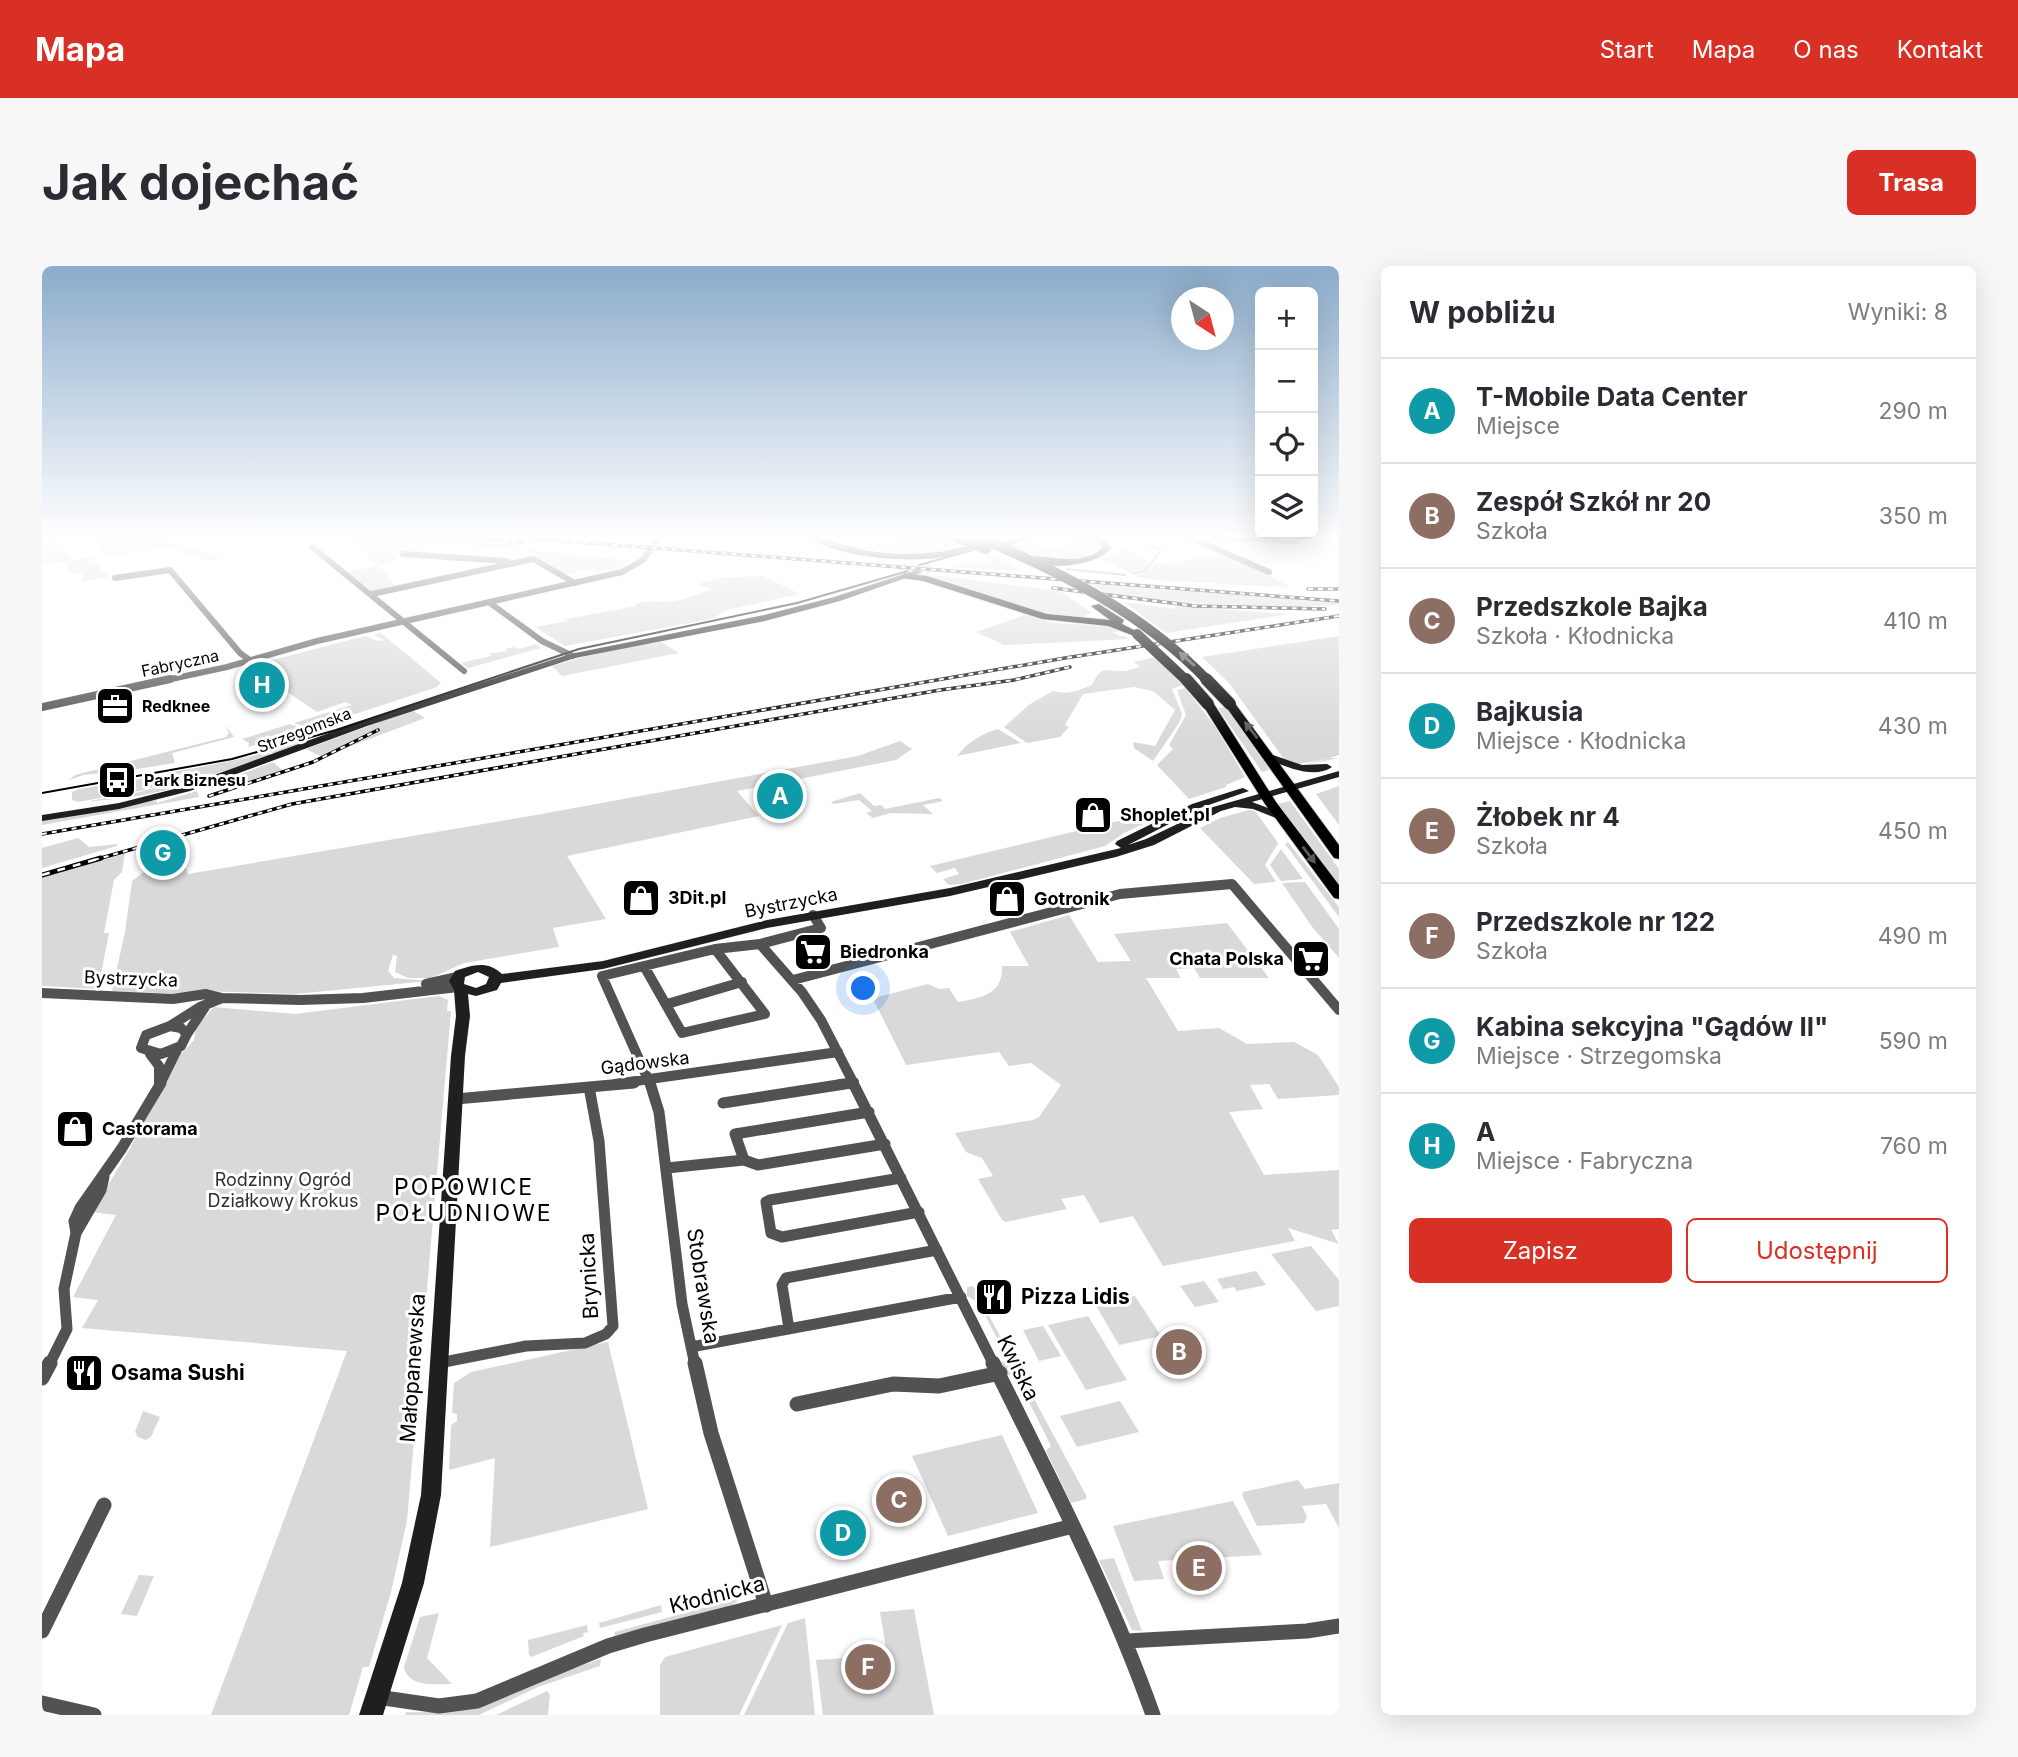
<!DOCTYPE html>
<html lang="pl">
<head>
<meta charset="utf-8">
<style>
  :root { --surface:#fff; --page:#f7f7f7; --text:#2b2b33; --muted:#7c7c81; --line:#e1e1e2; --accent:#d93025 }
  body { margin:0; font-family:Inter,sans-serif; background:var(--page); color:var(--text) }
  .controls { position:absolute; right:21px; top:21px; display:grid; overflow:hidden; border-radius:10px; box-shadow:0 7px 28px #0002 }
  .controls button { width:63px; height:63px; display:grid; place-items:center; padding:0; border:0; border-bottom:2px solid var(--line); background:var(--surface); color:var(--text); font:35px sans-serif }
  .compass { position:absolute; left:1129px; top:21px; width:63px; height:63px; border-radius:50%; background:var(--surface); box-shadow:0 7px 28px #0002; rotate:144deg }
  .you { position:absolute; left:822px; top:723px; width:24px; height:24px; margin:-18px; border:5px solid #fff; border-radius:50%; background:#1a73e8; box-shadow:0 0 0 10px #1a73e833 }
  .badge { display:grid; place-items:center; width:46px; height:46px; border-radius:50%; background:var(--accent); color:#fff; font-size:23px; font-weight:700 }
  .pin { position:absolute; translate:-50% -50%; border:4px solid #fff; box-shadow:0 2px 7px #0006 }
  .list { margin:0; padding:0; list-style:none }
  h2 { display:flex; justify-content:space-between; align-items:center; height:91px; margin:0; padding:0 28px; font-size:30px }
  h2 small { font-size:23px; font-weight:400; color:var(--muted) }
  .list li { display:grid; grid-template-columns:46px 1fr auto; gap:21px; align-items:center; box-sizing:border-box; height:105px; padding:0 28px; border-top:2px solid var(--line) }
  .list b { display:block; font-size:26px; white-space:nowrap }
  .list p { margin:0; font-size:23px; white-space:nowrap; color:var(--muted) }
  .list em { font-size:23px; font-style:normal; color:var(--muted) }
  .actions { display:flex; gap:14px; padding:21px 28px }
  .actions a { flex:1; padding:16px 0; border:2px solid var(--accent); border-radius:10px; text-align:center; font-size:24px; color:var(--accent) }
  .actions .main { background:var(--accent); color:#fff }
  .icon { flex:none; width:38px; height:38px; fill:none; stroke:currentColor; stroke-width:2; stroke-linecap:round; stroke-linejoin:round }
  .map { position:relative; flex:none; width:1297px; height:1449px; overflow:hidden; border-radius:10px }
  header { display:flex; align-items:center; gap:42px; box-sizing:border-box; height:98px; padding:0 35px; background:var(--accent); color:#fff }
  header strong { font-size:33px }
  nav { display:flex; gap:38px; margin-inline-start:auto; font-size:24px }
  .intro { display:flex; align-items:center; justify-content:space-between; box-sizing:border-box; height:168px; padding:0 42px }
  h1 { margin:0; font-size:49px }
  .button { padding:18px 32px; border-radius:10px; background:var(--accent); color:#fff; font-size:24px; font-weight:700 }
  main { display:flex; gap:42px; padding:0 42px }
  aside { flex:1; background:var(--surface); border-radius:10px; box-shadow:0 7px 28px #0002 }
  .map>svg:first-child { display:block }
</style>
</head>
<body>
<header>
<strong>Mapa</strong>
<nav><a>Start</a><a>Mapa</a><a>O nas</a><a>Kontakt</a></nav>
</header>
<div class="intro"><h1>Jak dojechać</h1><a class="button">Trasa</a></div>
<main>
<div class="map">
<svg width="1297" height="1449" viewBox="0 0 1297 1449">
  <rect width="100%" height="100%" fill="#fff"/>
  <!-- green -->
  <path fill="#d9d9d9" d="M0 271H15L31 294 48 291 67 311 40 316V307L30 308 22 296 0 299Z
    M49 271H116L180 291 165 296 125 281 64 291Z
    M309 271H390L487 279 475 283 386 278 375 288 360 287 350 296 337 299 353 320 330 325 305 306 337 299 307 274Z
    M859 271H905L912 273 944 271 879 290 801 280 805 278 822 282Z
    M1019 271H1047L1059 277 1061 283C1036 302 997 292 971 281L991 274 1009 283 1029 277Z
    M1078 280 1108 296 1103 302 1090 308 1060 293 1070 291Z
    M485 284C520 286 554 292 589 294 576 307 568 304 552 303 543 302 532 307 523 309L484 285Z
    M1192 287 1247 321 1110 314 1094 310 1112 298Z
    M948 289 981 305 910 301 932 294 940 296 947 294 942 292Z
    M884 308 1018 325 1049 346C1041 354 1028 352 1018 351L934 327Z
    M721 310 758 328 685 344 669 353 523 380 493 361 526 355 524 353 594 340 593 338C603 335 610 335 620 336 634 337 657 328 669 323L656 318 678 312Z
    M1049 318 1297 337V339L1258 341 1147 337 1067 329Z
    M1082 336 1134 343 1133 340 1247 348 1124 367Z
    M983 349 1011 357 1064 360 1077 365 1071 366 1078 370H1083L1087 373 962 379 934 366Z
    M339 367 399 417 395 421 292 455 311 452 278 462 290 455 268 463 252 457 310 439 303 436 275 446 244 425 241 412 227 395 323 370 336 375 342 374 331 369Z
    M1297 370V489L1288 492H1297L1257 500 1286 493 1257 498 1242 493 1187 417 1160 391Z
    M619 376 637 387 520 410 510 400 562 385Z
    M494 378 499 382 426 402 419 397 449 390 447 387C451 387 462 386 466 385L463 383 473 381 477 383Z
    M1113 391 1141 419 1130 423 1140 448 1137 457 1111 495 1092 482 1091 476 1113 480 1133 444 1111 425 1092 421 1041 428 1023 459 1027 461 1018 471 985 477 962 461 988 438 1011 425C1026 429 1035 425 1050 419 1059 400 1062 404 1079 405 1084 406 1092 402 1098 401L1092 396Z
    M450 412 310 460 237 489 225 485 149 511 223 486 233 490C172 511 112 533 47 535L94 527 145 513 147 512 135 515 129 506C239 490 345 447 450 412Z
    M1143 422 1173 460 1203 511 1184 519V521L1147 533 1115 499 1131 483 1127 479 1144 449 1135 424Z
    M1184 441 1229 503 1220 506 1176 442Z
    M370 444 383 452 280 491 264 483Z
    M248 458 266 464 206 481 207 477 200 473Z
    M183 459 192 471 130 487 133 497 45 511 92 504 41 509 27 514 33 509 184 471 187 467Z
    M956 463 979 477 915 490C926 476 939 468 956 463Z
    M858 475 870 483 854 494 695 525 717 550 525 590 564 653 511 662 517 681 422 697 389 712H366L353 706 355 690 351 689 346 705 352 712 387 715 253 728 160 725 139 728 70 725 83 666 90 615 102 606 142 596 146 608 494 549 816 490Z
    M231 496 241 505 194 521 189 512Z
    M122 509 133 515 98 525 36 536 30 534V526L37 523Z
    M1297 520V559L1274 528Z
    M155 525 157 531 0 559V554L114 534 115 537Z
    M818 527 832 540 839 539 843 543 897 532 901 535 881 539 891 548 849 547 831 552 824 547 830 545 817 534 792 538 789 536Z
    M1248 535 1297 603V620L1236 538Z
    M1124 543 1127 546 1082 567 1063 580 920 618 907 619 901 613 917 608 913 602 895 607 888 600 1080 554 1083 556 1115 548 1113 546Z
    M1207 544 1213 545 1236 577 1223 599 1234 616 1212 618 1158 562 1178 552Z
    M36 572 47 581 75 578V580L0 602V582Z
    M1246 576 1297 641V651L1243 578Z
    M1239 583 1261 613 1239 615 1228 599Z
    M83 586 80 606 72 614 62 667H67L56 723 0 720V611Z
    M1263 616 1297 663V692L1271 662 1240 617Z
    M1027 649 1056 696 1089 695 1072 668 1185 657 1227 712H1158L1152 702 1134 703 1139 712H1104L1136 765 1177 762 1205 778 1252 776 1276 789 1297 821V829L1236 833 1227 818 1208 819 1221 843 1187 846 1222 909 1297 904V963L1289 964 1297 978 1246 962 1253 975 1121 1000 1091 950 1058 957 1042 929 1019 933 1025 943 964 956 960 954 936 913 951 910 940 892 924 886 913 867 991 854 997 851 1019 819 989 797 967 800 957 786 864 799 832 735 836 731 886 718 897 723 907 722 916 736C939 732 961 729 960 700H987L968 666Z
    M396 730 406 734 405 745H409L365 1255 349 1326 327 1401H321L307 1449H169L305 1085 40 1062 56 1034 31 1031 74 949 50 946 87 884 139 788 152 774 154 761 172 741 253 748Z
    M1269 980 1297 1014V1040L1274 1045 1229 988Z
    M1214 1005 1224 1019 1195 1025 1192 1021 1181 1023 1175 1013Z
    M1162 1015 1177 1036 1153 1041 1138 1020Z
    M931 1020 1045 1231 1044 1233 1029 1237 1004 1185 1009 1180 974 1110 965 1109 959 1097 966 1093 936 1036 925 1030V1021Z
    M1093 1030 1119 1070 1077 1079 1053 1038Z
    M1046 1050 1085 1114 1044 1124 1006 1059Z
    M1001 1060 1019 1090 997 1095 981 1064Z
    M566 1076 606 1243 448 1281 453 1192 407 1204 409 1159 415 1155V1148L410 1147 412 1117 429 1106Z
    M1078 1135 1097 1166 1035 1181 1018 1150Z
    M101 1145 118 1151 109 1171 104 1174 96 1171 93 1166Z
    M960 1169 996 1247 906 1270 870 1190Z
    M1256 1214 1263 1223 1297 1217V1262L1284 1238 1260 1240 1265 1251 1262 1257 1215 1260 1200 1229 1201 1226Z
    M1191 1235 1220 1289 1116 1295 1122 1313 1092 1315 1071 1260Z
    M1072 1292 1100 1365 1090 1364 1057 1294Z
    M97 1309 112 1310 95 1350 79 1348Z
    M701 1331 689 1340 572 1371 573 1366Z
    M619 1339 620 1346 558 1362 557 1357Z
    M872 1343 892 1449H781L774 1394 845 1389 838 1346Z
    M397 1347 385 1392 410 1418C394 1418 366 1422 362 1401L378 1351Z
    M763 1352 773 1449H702L746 1357Z
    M545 1359 546 1366 541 1367 542 1370 489 1391 487 1389 486 1374Z
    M740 1359 697 1449H618V1399L623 1391Z
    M559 1393 558 1400 496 1421 437 1449H363L364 1446C442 1449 489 1415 559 1393Z
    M505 1425 508 1429 506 1449H454Z"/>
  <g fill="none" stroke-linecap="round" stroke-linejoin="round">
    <!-- stream -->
    <path stroke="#a0a0a0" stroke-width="2" d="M1025 303 1083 309
      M1091 308 1103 304 1119 285 1093 271"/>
    <!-- secondary-tunnel -->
    <path stroke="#d9d9d9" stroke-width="9" stroke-dasharray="9 4.5" stroke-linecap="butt" d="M857 304 871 299
      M883 304 893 300"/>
    <defs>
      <path id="primary" d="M1048 271H1058L1070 281C1055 301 1004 305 983 293 1000 284 1038 305 1061 281Z
        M863 307 885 310 1005 348 1068 354 1049 340 1057 338 1082 354 1080 358 1100 368 1095 371 1066 360 1000 353 881 315 860 312 858 310Z
        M1166 435 1172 438 1234 536 1297 619V633L1292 632 1223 538 1160 438Z
        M1188 435 1192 436 1297 579V593L1292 592 1182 438Z"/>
    </defs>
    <!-- primary casing -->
    <use href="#primary" stroke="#dbdbdb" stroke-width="2"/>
    <!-- street-far4 -->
    <path stroke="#525252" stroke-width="6" d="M1147 271 1227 306
      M1172 271 1254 275
      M270 281 422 405
      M361 288 465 295
      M73 312 128 304 198 387 209 395
      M330 328 491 293 533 317
      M448 337 500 375 531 390
      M120 415 185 401 275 375 580 306 601 294 617 271"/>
    <!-- street-far3 -->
    <path stroke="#525252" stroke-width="8" d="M0 441 128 413"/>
    <!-- street-far2 -->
    <path stroke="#525252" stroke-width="10" d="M718 678 760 726 779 754 812 818
      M602 700 640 767 723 748 673 683
      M751 714 1078 628 1190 618 1297 744
      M384 718 415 711
      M0 727 131 733 164 728 180 732 258 734 321 732 416 721
      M625 738 700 716
      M128 760 139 762 145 768 139 780 119 788 99 782 104 769Z
      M128 760 158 741 180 732
      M145 768 165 738
      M108 788 117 800V818
      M118 818 136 782
      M573 818 796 786
      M608 818 560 710 673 683 718 678 779 662 771 649
      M798 818 812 816"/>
    <!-- street-far1 -->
    <path stroke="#525252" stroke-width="11" d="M608 817 617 846 640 1038 653 1099
      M811 817 952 1099
      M414 833 592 817
      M681 837 809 817
      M827 846 693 868 702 894 716 899 843 878
      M625 902 702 894
      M859 912 728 934 724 936 729 967 740 971 877 946
      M34 967 32 955 38 942 80 882 119 817
      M747 1063 740 1019 744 1012 895 984
      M649 1081 919 1031
      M397 1097 484 1080 543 1077 564 1068 571 1060 557 875 547 821
      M7 1099 25 1063 22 1023 34 967 59 924 62 911"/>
    <!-- street -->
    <path stroke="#525252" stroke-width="15" d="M653 1097 669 1167 724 1339
      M951 1097C1008 1213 1068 1327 1111 1449
      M0 1112 8 1097
      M755 1138 851 1118 897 1120 958 1107
      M0 1365 62 1239
      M1085 1375 1265 1365 1297 1360
      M335 1431 397 1440 435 1435 566 1380 603 1369 1031 1260
      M0 1437 52 1449"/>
    <!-- secondary -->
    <path fill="#1f1f1f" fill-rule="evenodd" d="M765 271C783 271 800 280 818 283 857 291 892 289 930 279L934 281C897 302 801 295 765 271Z
      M982 271H994L964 281 960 279Z
      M874 304 881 306 798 335 723 355 533 392 325 460 148 525 77 543 0 555V549L77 537 140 521 317 456 528 388 722 349 792 331Z
      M1228 488 1260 499 1285 498 1290 501C1272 514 1243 500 1224 493L1223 491Z
      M1297 505V511L1210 536 1242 548V552H1234L1211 543 1193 541 1179 545 1112 579 1074 591 908 630 725 662 561 703 459 717 455 724 434 730 426 728 428 750 423 790 399 1229 382 1317 341 1449H317L360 1317 379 1229 409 790 414 750 412 724 407 715 413 705C431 699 445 694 460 708L561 695 725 654 908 622 1079 582 1073 578 1075 575 1150 538 1197 523 1201 522 1207 525 1158 542 1086 579 1104 573 1171 541ZM436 706 447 711 444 718 434 722 422 718 423 711Z"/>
    <!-- primary -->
    <use href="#primary" fill="#000" fill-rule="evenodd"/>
    <!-- tram -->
    <path stroke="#000" stroke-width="2" d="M960 277 980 271
      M877 299 935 283
      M0 527 190 493 294 464 537 383 755 337 866 305"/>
    <defs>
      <path id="rail-far1" d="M410 271 480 276
        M470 271 1297 335
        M1011 322 1153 340 1283 343
        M1266 323H1297
        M167 530 271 496 336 464
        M0 568 1023 392 1297 350
        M52 594 250 538 898 424 972 414 1028 401"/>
      <path id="rail" d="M0 609 59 592"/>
    </defs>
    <!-- rail-far1 casing -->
    <use href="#rail-far1" stroke="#000" stroke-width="3.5"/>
    <!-- rail casing -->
    <use href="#rail" stroke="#000" stroke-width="5"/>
    <!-- rail-far1 -->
    <use href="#rail-far1" stroke="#fff" stroke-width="2" stroke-dasharray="5" stroke-linecap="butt"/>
    <!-- rail -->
    <use href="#rail" stroke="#fff" stroke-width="2.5" stroke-dasharray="8" stroke-linecap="butt"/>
    <defs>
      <path id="primary-bridge-far1" d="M914 271 944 283
        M935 271C1020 306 1102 348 1166 415
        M1095 368 1145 415"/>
      <path id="primary-bridge" d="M1144 413 1166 438
        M1164 413 1188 438"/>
    </defs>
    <!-- primary-bridge-far1 casing -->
    <use href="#primary-bridge-far1" stroke="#dbdbdb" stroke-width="10" stroke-linecap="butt"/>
    <!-- primary-bridge casing -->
    <use href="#primary-bridge" stroke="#dbdbdb" stroke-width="14" stroke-linecap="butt"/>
    <!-- primary-bridge-far1 -->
    <use href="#primary-bridge-far1" stroke="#000" stroke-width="10"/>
    <!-- primary-bridge -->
    <use href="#primary-bridge" stroke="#000" stroke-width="12"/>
  </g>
  <!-- one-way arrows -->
  <defs><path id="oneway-solid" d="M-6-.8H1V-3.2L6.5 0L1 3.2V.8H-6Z" transform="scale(1.75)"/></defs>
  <g fill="#595959">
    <use href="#oneway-solid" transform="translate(1145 393) rotate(-139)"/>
    <use href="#oneway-solid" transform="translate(1209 464) rotate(-128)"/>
    <use href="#oneway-solid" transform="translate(1267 589) rotate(53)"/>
  </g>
  <!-- sky -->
  <linearGradient id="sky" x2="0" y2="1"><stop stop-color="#8baccb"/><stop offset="0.57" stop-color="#fff"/><stop offset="1" stop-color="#fff" stop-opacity="0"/></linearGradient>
  <rect width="1297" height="474" fill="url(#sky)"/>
  <!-- icons -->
  <defs>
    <symbol id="office-square" viewBox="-11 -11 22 22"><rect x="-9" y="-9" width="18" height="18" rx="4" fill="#000" stroke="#fff"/><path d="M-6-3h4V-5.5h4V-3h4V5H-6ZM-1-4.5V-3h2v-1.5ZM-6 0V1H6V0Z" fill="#fff"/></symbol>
    <symbol id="bus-square" viewBox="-11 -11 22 22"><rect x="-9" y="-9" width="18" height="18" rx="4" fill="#000" stroke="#fff"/><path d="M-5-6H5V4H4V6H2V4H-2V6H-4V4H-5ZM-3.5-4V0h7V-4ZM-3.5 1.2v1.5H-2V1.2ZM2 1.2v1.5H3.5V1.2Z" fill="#fff"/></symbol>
    <symbol id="shop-square" viewBox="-11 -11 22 22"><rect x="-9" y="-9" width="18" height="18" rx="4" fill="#000" stroke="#fff"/><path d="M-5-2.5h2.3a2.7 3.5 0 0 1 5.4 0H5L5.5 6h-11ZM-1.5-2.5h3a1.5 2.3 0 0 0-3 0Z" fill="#fff"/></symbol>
    <symbol id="supermarket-square" viewBox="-11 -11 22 22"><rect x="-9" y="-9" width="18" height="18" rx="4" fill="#000" stroke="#fff"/><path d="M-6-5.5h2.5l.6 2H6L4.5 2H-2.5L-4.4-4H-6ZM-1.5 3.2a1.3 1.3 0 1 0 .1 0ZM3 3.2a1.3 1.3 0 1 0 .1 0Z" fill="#fff"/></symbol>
    <symbol id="restaurant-square" viewBox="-11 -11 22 22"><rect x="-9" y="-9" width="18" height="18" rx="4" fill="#000" stroke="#fff"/><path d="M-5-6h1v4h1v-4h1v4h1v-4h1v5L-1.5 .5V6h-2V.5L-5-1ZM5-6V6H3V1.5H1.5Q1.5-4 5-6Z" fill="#fff"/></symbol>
  </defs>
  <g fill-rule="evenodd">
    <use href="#office-square" x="51" y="418" width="44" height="44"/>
    <use href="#bus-square" x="53" y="492" width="44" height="44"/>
    <use href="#shop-square" x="1029" y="527" width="44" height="44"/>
    <use href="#shop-square" x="577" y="610" width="44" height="44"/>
    <use href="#shop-square" x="943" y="611" width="44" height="44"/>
    <use href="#supermarket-square" x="749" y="664" width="44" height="44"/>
    <use href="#supermarket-square" x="1247" y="671" width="44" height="44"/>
    <use href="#shop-square" x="11" y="841" width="44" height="44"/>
    <use href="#restaurant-square" x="930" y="1009" width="44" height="44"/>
    <use href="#restaurant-square" x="20" y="1085" width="44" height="44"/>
  </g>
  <g text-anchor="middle" stroke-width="6" stroke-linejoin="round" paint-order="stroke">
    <!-- far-street labels -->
    <g font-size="16" fill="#000" stroke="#fff">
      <text transform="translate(138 397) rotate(-12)" y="6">Fabryczna</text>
      <text transform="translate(262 464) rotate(-21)" y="6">Strzegomska</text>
    </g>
    <!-- far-poi labels -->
    <g font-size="16" font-weight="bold" fill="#000" stroke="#fff" text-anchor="start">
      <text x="100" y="446">Redknee</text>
      <text x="102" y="520">Park Biznesu</text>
    </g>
    <!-- poi labels -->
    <g font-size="18" font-weight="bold" fill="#000" stroke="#fff" text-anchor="start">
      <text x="1078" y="555">Shoplet.pl</text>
      <text x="626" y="638">3Dit.pl</text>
      <text x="992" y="639">Gotronik</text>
      <text x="798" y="692">Biedronka</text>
      <text x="1242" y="699" text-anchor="end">Chata Polska</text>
      <text x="60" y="869">Castorama</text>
    </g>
    <!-- street labels -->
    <g font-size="18" fill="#000" stroke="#fff">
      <text transform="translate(749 637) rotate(-11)" y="6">Bystrzycka</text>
      <text transform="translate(89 713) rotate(2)" y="6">Bystrzycka</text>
      <text transform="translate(603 797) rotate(-7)" y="6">Gądowska</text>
    </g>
    <!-- park labels -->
    <g font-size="18" fill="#303030" stroke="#fff">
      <text x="241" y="920">Rodzinny Ogród<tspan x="241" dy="21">Działkowy Krokus</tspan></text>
    </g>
    <!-- near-street labels -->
    <g font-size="21" fill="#000" stroke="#fff">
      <text transform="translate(547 1010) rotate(-93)" y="7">Brynicka</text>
      <text transform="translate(661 1020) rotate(81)" y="7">Stobrawska</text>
      <text transform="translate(371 1102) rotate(-86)" y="7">Małopanewska</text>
      <text transform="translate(976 1102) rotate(64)" y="7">Kwiska</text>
      <text transform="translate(675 1329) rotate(-14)" y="7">Kłodnicka</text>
    </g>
    <!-- near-poi labels -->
    <g font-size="21" font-weight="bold" fill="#000" stroke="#fff" text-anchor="start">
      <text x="979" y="1038">Pizza Lidis</text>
      <text x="69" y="1114">Osama Sushi</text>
    </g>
    <!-- near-neighbourhood labels -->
    <g font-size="23" letter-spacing="2" fill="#000" stroke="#fff">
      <text x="422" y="929">POPOWICE<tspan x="422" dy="26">POŁUDNIOWE</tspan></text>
    </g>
  </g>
</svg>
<div class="controls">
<button>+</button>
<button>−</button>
<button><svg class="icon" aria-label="locate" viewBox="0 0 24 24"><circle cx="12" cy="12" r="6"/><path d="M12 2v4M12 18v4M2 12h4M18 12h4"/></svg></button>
<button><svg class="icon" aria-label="layers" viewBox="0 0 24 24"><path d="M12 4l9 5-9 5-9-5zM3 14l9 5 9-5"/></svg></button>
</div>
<svg class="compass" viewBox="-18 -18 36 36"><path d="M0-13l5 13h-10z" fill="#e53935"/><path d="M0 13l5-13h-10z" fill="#7c7c81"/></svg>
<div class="you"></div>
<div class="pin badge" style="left:738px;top:530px;background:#0f9aa8">A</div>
<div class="pin badge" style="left:1137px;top:1086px;background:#8d6e63">B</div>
<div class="pin badge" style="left:857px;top:1234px;background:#8d6e63">C</div>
<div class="pin badge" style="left:801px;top:1267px;background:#0f9aa8">D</div>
<div class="pin badge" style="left:1157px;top:1302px;background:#8d6e63">E</div>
<div class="pin badge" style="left:826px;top:1401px;background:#8d6e63">F</div>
<div class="pin badge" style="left:121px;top:587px;background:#0f9aa8">G</div>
<div class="pin badge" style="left:220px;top:419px;background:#0f9aa8">H</div>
</div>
<aside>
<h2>W pobliżu<small>Wyniki: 8</small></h2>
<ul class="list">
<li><span class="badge" style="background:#0f9aa8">A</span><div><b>T-Mobile Data Center</b><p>Miejsce</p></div><em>290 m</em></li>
<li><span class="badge" style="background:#8d6e63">B</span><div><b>Zespół Szkół nr 20</b><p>Szkoła</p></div><em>350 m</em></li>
<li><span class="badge" style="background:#8d6e63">C</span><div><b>Przedszkole Bajka</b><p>Szkoła · Kłodnicka</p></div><em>410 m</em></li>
<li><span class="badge" style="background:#0f9aa8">D</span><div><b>Bajkusia</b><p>Miejsce · Kłodnicka</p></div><em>430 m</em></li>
<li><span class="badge" style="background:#8d6e63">E</span><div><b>Żłobek nr 4</b><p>Szkoła</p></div><em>450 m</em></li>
<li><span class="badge" style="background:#8d6e63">F</span><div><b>Przedszkole nr 122</b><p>Szkoła</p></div><em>490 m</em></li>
<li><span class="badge" style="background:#0f9aa8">G</span><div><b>Kabina sekcyjna &quot;Gądów II&quot;</b><p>Miejsce · Strzegomska</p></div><em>590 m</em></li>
<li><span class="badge" style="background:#0f9aa8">H</span><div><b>A</b><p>Miejsce · Fabryczna</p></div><em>760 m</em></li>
</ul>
<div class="actions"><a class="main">Zapisz</a><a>Udostępnij</a></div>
</aside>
</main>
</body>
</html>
